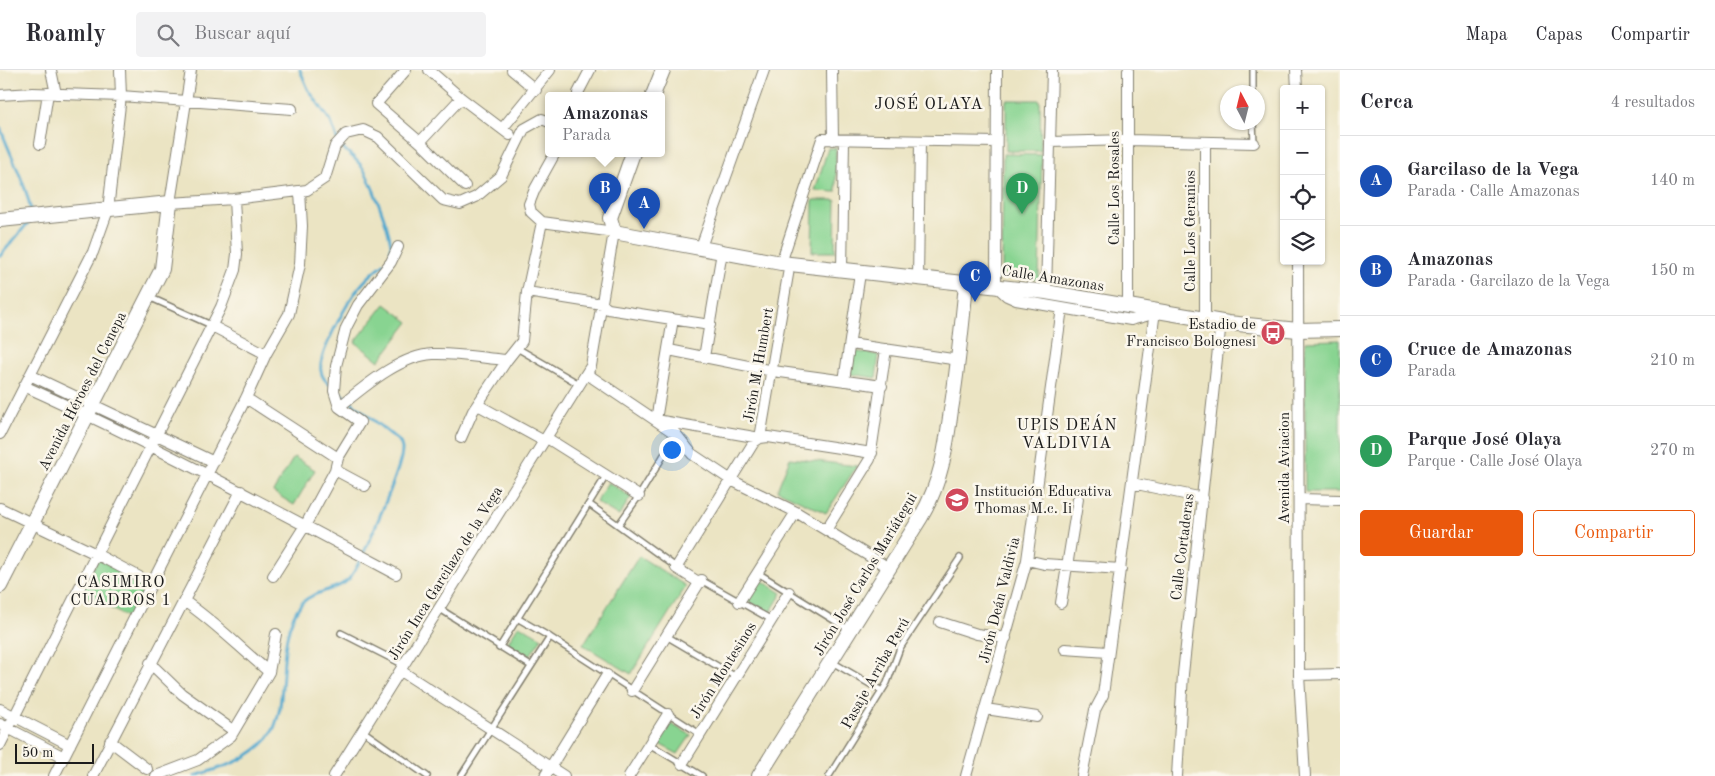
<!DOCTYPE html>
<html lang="es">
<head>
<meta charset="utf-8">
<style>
  :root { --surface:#fff; --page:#f2f2f3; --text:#2b2b33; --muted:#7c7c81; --line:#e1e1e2; --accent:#ea580c }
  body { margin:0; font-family:"Old Standard TT",serif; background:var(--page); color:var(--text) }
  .controls { position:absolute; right:15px; top:15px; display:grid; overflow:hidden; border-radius:5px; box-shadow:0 1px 4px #0004 }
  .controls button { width:45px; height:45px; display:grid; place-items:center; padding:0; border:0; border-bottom:1px solid var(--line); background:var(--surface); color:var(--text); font:25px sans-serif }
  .compass { position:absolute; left:1220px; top:15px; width:45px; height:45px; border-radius:50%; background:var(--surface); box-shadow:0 1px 4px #0004; rotate:353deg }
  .scale { position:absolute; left:15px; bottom:12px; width:79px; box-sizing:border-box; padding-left:5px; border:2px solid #1c1c1c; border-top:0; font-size:14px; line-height:18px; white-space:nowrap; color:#1c1c1c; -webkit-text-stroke:4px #fbf7ec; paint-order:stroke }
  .you { position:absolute; left:671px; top:379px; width:18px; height:18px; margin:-12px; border:4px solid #fff; border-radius:50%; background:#1a73e8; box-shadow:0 0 0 8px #1a73e833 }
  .badge { display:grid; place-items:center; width:32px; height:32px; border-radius:50%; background:var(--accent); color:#fff; font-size:16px; font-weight:700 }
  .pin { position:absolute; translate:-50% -41px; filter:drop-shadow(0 1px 2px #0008) }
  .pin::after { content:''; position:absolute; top:26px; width:18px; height:15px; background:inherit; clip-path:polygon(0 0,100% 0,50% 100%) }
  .popup { position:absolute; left:545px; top:22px; width:120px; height:65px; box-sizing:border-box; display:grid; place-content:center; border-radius:5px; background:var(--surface); filter:drop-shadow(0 1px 4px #0005); font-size:16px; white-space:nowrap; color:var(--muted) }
  .popup b { font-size:19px; color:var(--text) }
  .popup::after { content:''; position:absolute; left:50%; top:100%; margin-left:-10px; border:10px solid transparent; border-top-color:var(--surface) }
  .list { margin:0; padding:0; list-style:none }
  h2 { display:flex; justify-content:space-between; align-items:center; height:65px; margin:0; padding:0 20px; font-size:21px }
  h2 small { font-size:16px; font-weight:400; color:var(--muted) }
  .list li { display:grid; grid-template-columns:32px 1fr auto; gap:15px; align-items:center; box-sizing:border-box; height:90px; padding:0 20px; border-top:1px solid var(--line) }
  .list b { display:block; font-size:19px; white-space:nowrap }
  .list p { margin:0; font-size:16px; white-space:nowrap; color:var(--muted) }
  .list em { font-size:16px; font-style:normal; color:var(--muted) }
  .actions { display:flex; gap:10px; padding:15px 20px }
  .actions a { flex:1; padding:11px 0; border:1px solid var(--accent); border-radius:5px; text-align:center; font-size:18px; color:var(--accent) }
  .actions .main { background:var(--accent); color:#fff }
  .icon { flex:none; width:28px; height:28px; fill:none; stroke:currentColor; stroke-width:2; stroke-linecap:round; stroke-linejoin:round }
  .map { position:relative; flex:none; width:1340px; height:706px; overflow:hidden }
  header { display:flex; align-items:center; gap:30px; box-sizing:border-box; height:70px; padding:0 25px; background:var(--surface); border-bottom:1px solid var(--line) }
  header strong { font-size:24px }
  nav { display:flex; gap:28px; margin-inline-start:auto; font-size:18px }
  .search { width:350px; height:45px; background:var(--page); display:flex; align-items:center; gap:12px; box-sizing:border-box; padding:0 18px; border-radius:5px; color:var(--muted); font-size:19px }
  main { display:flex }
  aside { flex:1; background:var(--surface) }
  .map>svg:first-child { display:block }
</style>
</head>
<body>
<header>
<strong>Roamly</strong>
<div class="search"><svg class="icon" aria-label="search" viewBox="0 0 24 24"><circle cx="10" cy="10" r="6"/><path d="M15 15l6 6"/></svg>Buscar aquí</div>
<nav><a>Mapa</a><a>Capas</a><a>Compartir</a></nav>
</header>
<main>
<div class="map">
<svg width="1340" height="706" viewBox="0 0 1340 706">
  <rect width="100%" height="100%" fill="#fbf7ec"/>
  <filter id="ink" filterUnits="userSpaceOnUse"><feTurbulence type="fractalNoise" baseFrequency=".02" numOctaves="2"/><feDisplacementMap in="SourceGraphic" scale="10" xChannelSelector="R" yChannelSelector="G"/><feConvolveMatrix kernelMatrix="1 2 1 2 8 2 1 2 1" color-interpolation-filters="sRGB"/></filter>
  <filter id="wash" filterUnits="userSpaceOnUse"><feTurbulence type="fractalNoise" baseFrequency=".0096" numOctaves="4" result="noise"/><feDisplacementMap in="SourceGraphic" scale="20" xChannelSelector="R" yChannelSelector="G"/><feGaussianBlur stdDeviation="1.12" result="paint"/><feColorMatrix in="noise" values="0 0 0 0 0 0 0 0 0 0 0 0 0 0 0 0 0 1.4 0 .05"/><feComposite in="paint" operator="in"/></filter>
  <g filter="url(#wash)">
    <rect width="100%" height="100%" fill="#ebe4c3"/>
    <!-- green -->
    <path fill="#88d491" stroke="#527856" d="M1006 30H1040L1041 81H1006Z
      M828 78H836V122L815 121Z
      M1003 84 1042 85 1039 210 1002 203Z
      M813 130H836L835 182H812Z
      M385 234 409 252 379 291 355 272Z
      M1340 270V422H1305V271Z
      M853 281 879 285 876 308 850 304Z
      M294 387 315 400 294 435 273 422Z
      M790 388 857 396 826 443 777 420Z
      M608 412 631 427 619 446 596 432Z
      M639 486 686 516 631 604 583 575Z
      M98 489 147 514 129 548 81 523Z
      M759 509 782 523 770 543 746 530Z
      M519 555 542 568 528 588 506 575Z
      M669 653 691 665 678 684 659 674 658 670Z"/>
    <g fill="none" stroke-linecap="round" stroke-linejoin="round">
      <!-- stream -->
      <path stroke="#51a8ce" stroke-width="3" d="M300 0 308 19 331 52 337 69
        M0 57C10 85 27 115 31 143
        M340 75C347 83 356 88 362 97 371 111 393 166 391 181
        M0 186 28 153
        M332 316C326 312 322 308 321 301 317 285 350 227 362 214 369 206 377 199 385 193
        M195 706C223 697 248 691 268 668 293 636 272 568 302 533 314 520 338 521 349 509 361 494 403 396 402 379 402 378 400 372 400 372L337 320"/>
    </g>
  </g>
  <g filter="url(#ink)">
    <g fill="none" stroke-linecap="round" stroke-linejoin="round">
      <defs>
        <path id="lane" d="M1253 0V22
          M1253 52 1254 73
          M149 227 211 255
          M517 278 579 314
          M589 434 676 497
          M619 454 639 426 676 365
          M758 503 848 559
          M701 510 772 550
          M440 539 531 596
          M517 548 550 567 700 664
          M341 563 404 595
          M668 567 736 607
          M499 578 606 406
          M832 592 882 621
          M363 661 427 706
          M649 674 702 706
          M461 706 550 567
          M829 706 887 613 900 578 960 488"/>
        <path id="street" d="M51 0 56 24
          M191 0 170 133 234 129 307 120 325 108 335 76 346 64 363 60 378 67 443 130 460 134 476 127 501 106 524 59 542 49 549 52
          M406 0 376 34 420 72 465 116
          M429 0 461 28 510 65
          M512 0 536 20
          M832 0 833 70
          M997 0 996 216 1007 226 1016 230 1131 250 1146 246 1155 241
          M1296 0 1297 19
          M578 23 590 0
          M0 25 33 23 121 26 292 39
          M502 59 550 0
          M420 72 461 28
          M1050 72 1129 70 1254 73
          M1205 72V249
          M40 74 48 23
          M701 177 764 0
          M1298 191 1299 605 1305 706
          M781 193 822 69 996 72
          M842 201 844 70
          M918 209 920 71
          M527 222 602 234 608 239 710 255
          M1046 222 1052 0
          M1128 236V0
          M673 249 656 350 760 368 768 367 872 383
          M212 256 266 284
          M850 274 959 290
          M669 280 773 301 882 316
          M704 287 722 182
          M587 304 676 364 692 384 731 410 796 442 889 498
          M30 305 214 392
          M844 311 860 203
          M24 316C151 373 274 439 396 504
          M246 328 338 388
          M478 335 544 371
          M339 337C364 317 399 286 433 284 457 283 483 288 507 290L522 271 527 222 542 152
          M0 364 93 182 108 140 121 26 120 0
          M461 368 473 341 507 290
          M547 368 639 426
          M335 400 365 416
          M1132 413 1203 428
          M1299 429 1340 430
          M0 438 96 484 151 513
          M826 460 870 389 886 279
          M1027 490 1044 494 1121 499
          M273 506 306 454 335 400 338 388 360 352 339 337 334 321 336 296 346 258 358 235 391 192 398 177
          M700 513 676 498 754 372 760 368 790 193
          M184 531C215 552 240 578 269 602
          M739 532 796 442
          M1061 533 1078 429
          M940 552 977 564 1006 568
          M1065 579 1108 582
          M150 593 182 624 234 661
          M401 601 564 706
          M1299 605 1340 604
          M632 621 701 510
          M0 639 70 675
          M986 639 1037 647
          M0 654 64 687
          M110 671 147 699
          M0 675 221 237 235 200 237 184 234 129
          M682 694 789 522
          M54 706 246 328 266 284 289 244 300 194 302 156 300 121
          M93 706 241 421
          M156 706 198 690 231 666 269 602 276 564
          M334 706 591 296 614 162 542 152 531 142 529 134 535 119 555 83
          M545 706 607 605
          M629 706 668 644
          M966 706 1027 490 1062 238
          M1082 706 1095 640 1103 625 1155 241
          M1177 706 1183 604 1221 251"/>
        <path id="secondary" d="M653 25 663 0
          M633 83 610 148 614 162 781 193 1046 222 1228 253 1298 260 1340 259
          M0 150 170 133 162 199 0 516
          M759 706 921 447C941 413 946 378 951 340 958 298 962 256 966 214"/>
      </defs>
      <!-- lane casing -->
      <use href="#lane" stroke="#848070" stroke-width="8"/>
      <!-- street casing -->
      <use href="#street" stroke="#848070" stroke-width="12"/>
      <!-- secondary casing -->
      <use href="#secondary" stroke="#848070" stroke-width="16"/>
      <!-- lane -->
      <use href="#lane" stroke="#fff" stroke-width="5"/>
      <!-- street -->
      <use href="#street" stroke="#fff" stroke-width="10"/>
      <!-- secondary -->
      <use href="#secondary" stroke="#fff" stroke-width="14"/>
    </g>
  </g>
  <!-- icons -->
  <defs>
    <symbol id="bus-disc" viewBox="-11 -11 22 22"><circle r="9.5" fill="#d1495b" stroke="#fbf7ec"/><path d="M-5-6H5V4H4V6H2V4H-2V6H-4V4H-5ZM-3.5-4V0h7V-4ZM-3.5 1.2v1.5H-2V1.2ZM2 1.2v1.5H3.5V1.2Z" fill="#fff"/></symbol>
    <symbol id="school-disc" viewBox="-11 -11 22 22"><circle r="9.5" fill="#d1495b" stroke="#fbf7ec"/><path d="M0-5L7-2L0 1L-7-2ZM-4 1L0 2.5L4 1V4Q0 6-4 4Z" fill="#fff"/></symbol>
  </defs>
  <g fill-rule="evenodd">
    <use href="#bus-disc" x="1259" y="249" width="28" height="28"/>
    <use href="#school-disc" x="943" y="416" width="28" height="28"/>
  </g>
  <g text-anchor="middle" stroke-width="5" stroke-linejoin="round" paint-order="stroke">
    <!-- street labels -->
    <g font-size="15" fill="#1c1c1c" stroke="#fbf7ec">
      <text transform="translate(1114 118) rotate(-90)" y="5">Calle Los Rosales</text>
      <text transform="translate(1190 161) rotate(-90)" y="5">Calle Los Geranios</text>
      <text transform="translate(1053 208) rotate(9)" y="5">Calle Amazonas</text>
      <text transform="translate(758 295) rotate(-80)" y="5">Jirón M. Humbert</text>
      <text transform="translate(82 321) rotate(-63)" y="5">Avenida Héroes del Cenepa</text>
      <text transform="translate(1284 398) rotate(-90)" y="5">Avenida Aviacion</text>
      <text transform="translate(1182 477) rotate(-83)" y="5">Calle Cortaderas</text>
      <text transform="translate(445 503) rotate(-58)" y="5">Jirón Inca Garcilazo de la Vega</text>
      <text transform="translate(865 504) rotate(-59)" y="5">Jirón José Carlos Mariátegui</text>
      <text transform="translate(999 530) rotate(-76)" y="5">Jirón Deán Valdivia</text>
      <text transform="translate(723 600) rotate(-58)" y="5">Jirón Montesinos</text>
      <text transform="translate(875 603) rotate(-61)" y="5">Pasaje Arriba Perú</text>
    </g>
    <!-- poi labels -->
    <g font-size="15" fill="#1c1c1c" stroke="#fbf7ec" text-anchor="end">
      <text x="1256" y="259">Estadio de<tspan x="1256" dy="17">Francisco Bolognesi</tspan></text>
      <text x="974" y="426" text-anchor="start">Institución Educativa<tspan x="974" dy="17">Thomas M.c. Ii</tspan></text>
    </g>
    <!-- neighbourhood labels -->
    <g font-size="16" letter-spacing="1" fill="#1c1c1c" stroke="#fbf7ec">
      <text x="929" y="39">JOSÉ OLAYA</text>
      <text x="1067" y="360">UPIS DEÁN<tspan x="1067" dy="18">VALDIVIA</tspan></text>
      <text x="121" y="517">CASIMIRO<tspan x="121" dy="18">CUADROS 1</tspan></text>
    </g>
  </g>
</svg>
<div class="controls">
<button>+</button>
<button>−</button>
<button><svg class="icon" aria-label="locate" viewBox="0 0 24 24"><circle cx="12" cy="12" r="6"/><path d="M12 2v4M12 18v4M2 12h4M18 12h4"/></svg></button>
<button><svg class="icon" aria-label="layers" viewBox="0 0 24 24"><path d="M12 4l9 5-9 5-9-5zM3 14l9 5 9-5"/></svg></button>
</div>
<svg class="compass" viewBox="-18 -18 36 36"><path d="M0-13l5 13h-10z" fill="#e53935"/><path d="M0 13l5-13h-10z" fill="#7c7c81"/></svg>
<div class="scale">50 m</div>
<div class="you"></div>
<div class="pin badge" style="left:644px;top:159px;background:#1a4fb4">A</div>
<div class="pin badge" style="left:605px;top:144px;background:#1a4fb4">B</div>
<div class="popup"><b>Amazonas</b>Parada</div>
<div class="pin badge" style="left:975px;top:232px;background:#1a4fb4">C</div>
<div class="pin badge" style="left:1022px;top:144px;background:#2e9e5b">D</div>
</div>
<aside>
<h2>Cerca<small>4 resultados</small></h2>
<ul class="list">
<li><span class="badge" style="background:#1a4fb4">A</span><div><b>Garcilaso de la Vega</b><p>Parada · Calle Amazonas</p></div><em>140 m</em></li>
<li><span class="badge" style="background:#1a4fb4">B</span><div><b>Amazonas</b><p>Parada · Garcilazo de la Vega</p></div><em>150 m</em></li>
<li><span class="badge" style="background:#1a4fb4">C</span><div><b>Cruce de Amazonas</b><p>Parada</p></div><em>210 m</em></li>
<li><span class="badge" style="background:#2e9e5b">D</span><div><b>Parque José Olaya</b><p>Parque · Calle José Olaya</p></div><em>270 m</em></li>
</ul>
<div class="actions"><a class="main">Guardar</a><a>Compartir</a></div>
</aside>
</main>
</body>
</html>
